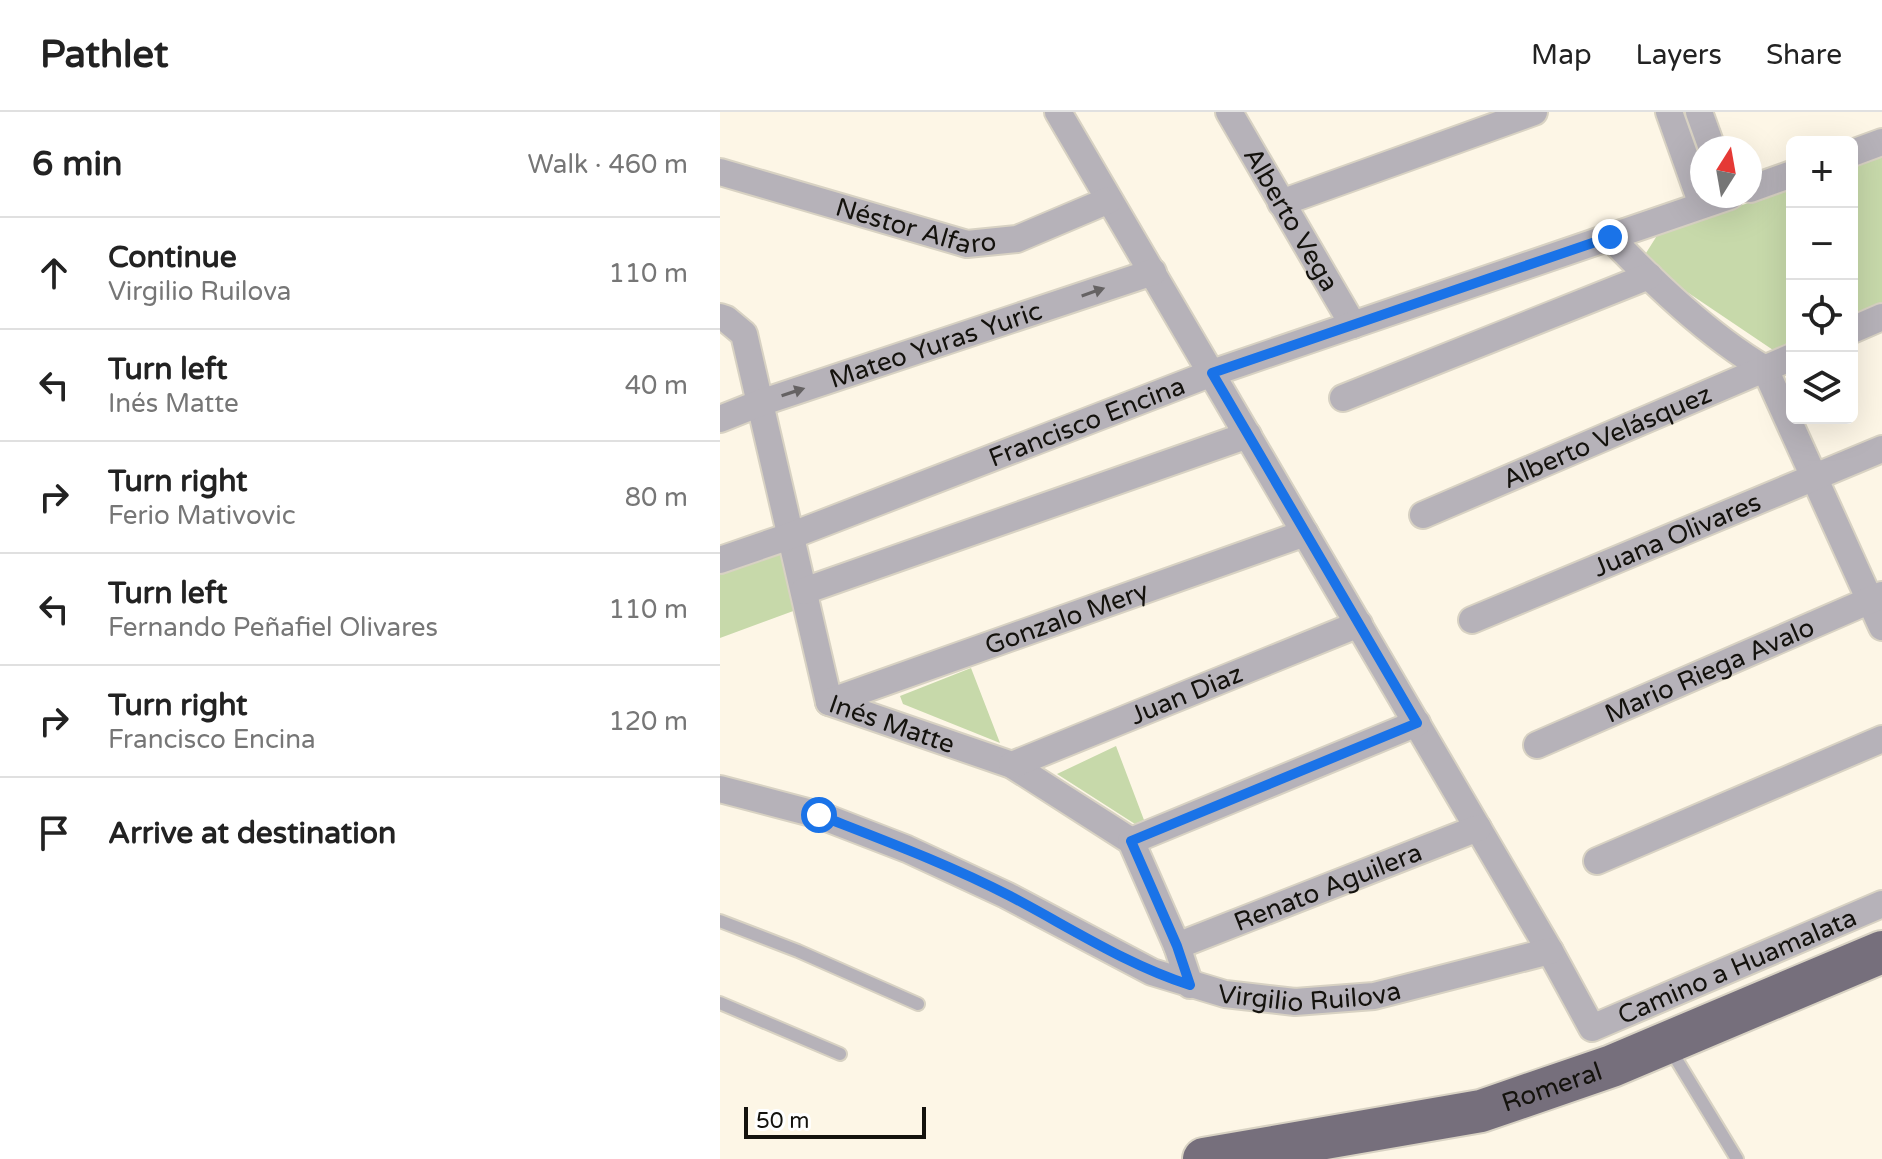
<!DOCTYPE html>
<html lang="en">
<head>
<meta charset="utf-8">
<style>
  :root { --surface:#fff; --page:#f2f2f2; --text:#222; --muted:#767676; --line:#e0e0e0 }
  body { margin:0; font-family:"Varela Round",sans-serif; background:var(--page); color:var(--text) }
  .controls { position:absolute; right:24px; top:24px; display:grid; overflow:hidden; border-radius:12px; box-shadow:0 8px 32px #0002 }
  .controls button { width:72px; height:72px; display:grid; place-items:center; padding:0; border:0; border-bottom:2px solid var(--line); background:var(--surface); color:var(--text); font:40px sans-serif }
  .compass { position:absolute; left:970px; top:24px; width:72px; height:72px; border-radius:50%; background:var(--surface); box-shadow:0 8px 32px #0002; rotate:11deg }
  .scale { position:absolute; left:24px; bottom:20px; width:182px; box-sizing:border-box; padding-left:8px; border:4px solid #14120d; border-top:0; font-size:22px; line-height:28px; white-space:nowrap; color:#14120d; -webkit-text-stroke:6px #fff; paint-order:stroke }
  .stop { position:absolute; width:24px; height:24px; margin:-18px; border:6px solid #1a73e8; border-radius:50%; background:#fff }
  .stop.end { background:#1a73e8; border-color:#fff; box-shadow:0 2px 8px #0008 }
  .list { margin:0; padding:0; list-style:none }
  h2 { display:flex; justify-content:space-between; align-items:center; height:104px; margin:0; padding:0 32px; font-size:34px }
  h2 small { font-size:26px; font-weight:400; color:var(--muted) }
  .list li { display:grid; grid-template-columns:52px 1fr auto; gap:24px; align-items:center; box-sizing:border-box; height:112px; padding:0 32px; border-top:2px solid var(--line) }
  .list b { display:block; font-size:30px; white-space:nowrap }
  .list p { margin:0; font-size:26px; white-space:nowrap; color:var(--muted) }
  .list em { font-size:26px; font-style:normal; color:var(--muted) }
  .icon { flex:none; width:44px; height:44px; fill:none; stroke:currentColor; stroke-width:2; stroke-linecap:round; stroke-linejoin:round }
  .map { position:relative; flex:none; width:1162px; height:1047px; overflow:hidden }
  header { display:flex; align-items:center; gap:48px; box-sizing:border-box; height:112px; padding:0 40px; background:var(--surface); border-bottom:2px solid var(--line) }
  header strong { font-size:38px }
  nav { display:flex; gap:44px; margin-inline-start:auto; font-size:28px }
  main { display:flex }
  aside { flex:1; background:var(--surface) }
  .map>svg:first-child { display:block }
</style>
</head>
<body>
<header>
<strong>Pathlet</strong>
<nav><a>Map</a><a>Layers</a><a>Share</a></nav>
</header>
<main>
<aside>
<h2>6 min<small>Walk · 460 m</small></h2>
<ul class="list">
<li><svg class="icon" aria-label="ahead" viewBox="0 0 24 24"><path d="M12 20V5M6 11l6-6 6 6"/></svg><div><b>Continue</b><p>Virgilio Ruilova</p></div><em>110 m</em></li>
<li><svg class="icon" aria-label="left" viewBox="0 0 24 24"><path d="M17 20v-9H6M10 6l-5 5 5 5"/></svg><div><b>Turn left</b><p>Inés Matte</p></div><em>40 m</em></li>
<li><svg class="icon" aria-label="right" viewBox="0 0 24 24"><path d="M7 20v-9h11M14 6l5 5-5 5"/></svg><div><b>Turn right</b><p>Ferio Mativovic</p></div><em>80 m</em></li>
<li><svg class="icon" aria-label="left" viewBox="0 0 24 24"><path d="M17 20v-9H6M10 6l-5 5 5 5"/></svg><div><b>Turn left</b><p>Fernando Peñafiel Olivares</p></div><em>110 m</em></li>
<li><svg class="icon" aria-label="right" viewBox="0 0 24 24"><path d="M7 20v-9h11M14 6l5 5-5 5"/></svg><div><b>Turn right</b><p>Francisco Encina</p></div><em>120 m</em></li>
<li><svg class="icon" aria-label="arrive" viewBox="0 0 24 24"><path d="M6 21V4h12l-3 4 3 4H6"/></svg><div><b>Arrive at destination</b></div></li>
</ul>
</aside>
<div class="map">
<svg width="1162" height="1047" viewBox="0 0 1162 1047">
  <rect width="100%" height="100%" fill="#fdf6e6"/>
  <!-- green -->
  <path fill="#c7d9aa" d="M1162 45V191L1132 205V56Z
    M1072 76V233L1056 240 921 149 938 122Z
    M60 436 76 498 0 526V457Z
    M251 556 280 631 183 592 180 584Z
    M396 634 424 708 415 712 337 662Z"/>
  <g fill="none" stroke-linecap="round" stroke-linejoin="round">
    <defs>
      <path id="service" d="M0 809 78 839 198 892
        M0 891 120 942
        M950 937 1017 1047"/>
      <g id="minor">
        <path id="s1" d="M338 0 830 839 872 916 1162 792"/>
        <path id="s2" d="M509 0 633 213"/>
        <path d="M949 0 982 93"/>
        <path d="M979 0 992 36"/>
        <path d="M1132 41 1162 30"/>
        <path id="s3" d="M0 60 247 132 297 127 389 88"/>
        <path d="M1030 77 1072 62"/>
        <path d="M561 91 814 0"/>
        <path d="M890 125C936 173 988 223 1045 257L1162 515"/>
        <path id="s4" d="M0 205 6 207 24 222 109 590 292 653 411 729 457 834 470 873"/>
        <path d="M1132 218 1162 205"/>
        <path d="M623 286 929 164"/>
        <path id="s5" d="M0 307 40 291 433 160"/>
        <path id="s6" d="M703 403 1072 245"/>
        <path id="s7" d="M0 448 70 424 492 261 1010 84"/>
        <path d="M84 479 528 323"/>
        <path id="s8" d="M752 508 1162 337"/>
        <path id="s9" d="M109 590 585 421"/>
        <path id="s10" d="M817 633 1162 483"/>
        <path id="s11" d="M292 653 639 512"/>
        <path id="s12" d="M0 677 99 703 187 737 286 783 432 860 505 882 575 890 654 884 830 839"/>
        <path d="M411 729 697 611"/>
        <path d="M877 749 1162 627"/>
        <path id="s13" d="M457 834 758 716"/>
      </g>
      <g id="trunk">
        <path id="s14" d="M484 1047 761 999 892 954 1162 840"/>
      </g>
    </defs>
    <!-- service casing -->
    <use href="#service" stroke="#d8d2c3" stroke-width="16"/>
    <!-- minor casing -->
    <use href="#minor" stroke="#d8d2c3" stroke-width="30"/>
    <!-- trunk casing -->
    <use href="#trunk" stroke="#d8d2c3" stroke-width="46"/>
    <!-- service -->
    <use href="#service" stroke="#b6b2b9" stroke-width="12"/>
    <!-- minor -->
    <use href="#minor" stroke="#b6b2b9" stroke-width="26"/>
    <!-- trunk -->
    <use href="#trunk" stroke="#766f7c" stroke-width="42"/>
  </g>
  <!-- one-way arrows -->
  <defs><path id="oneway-solid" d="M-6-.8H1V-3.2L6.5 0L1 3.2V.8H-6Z" transform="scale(2)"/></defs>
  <g fill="#656263">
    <use href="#oneway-solid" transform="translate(373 180) rotate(-19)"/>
    <use href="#oneway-solid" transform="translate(73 280) rotate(-18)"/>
  </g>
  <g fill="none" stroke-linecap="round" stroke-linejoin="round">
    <!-- route -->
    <path stroke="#1a73e8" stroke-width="10" d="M99 703C163 728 228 752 290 784 349 815 407 853 470 873L457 834 411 729 697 611 492 261 890 125"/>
  </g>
  <g text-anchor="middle" stroke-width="7" stroke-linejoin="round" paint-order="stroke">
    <!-- street labels -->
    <g font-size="26" fill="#14120d" stroke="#fff">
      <text dy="9" stroke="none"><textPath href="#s2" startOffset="124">Alberto Vega</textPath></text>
      <text dy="9" stroke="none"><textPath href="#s3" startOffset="204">Néstor Alfaro</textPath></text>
      <text dy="9" stroke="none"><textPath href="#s5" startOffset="228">Mateo Yuras Yuric</textPath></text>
      <text dy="9" stroke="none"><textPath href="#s7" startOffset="392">Francisco Encina</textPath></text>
      <text dy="9" stroke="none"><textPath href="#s6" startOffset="200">Alberto Velásquez</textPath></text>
      <text dy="9" stroke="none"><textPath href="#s8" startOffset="222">Juana Olivares</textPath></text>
      <text dy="9" stroke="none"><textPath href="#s9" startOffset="252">Gonzalo Mery</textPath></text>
      <text dy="9" stroke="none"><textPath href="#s10" startOffset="188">Mario Riega Avalo</textPath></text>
      <text dy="9" stroke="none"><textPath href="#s11" startOffset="188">Juan Diaz</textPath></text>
      <text dy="9" stroke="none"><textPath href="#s4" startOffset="474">Inés Matte</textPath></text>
      <text dy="9" stroke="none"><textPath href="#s13" startOffset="162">Renato Aguilera</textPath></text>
      <text dy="9" stroke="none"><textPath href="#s1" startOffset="1218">Camino a Huamalata</textPath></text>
      <text dy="9" stroke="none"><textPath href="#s12" startOffset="632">Virgilio Ruilova</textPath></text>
      <text dy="9" stroke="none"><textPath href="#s14" startOffset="356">Romeral</textPath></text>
    </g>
  </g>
</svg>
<div class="controls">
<button>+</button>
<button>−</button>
<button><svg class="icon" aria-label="locate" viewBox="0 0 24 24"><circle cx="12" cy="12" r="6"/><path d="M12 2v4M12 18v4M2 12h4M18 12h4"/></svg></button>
<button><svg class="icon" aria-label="layers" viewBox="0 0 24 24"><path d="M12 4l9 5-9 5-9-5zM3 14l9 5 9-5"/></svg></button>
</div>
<svg class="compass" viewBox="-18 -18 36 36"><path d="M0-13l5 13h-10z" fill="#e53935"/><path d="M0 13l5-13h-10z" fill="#767676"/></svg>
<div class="scale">50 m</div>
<div class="stop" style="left:99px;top:703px"></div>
<div class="stop end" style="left:890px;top:125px"></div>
</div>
</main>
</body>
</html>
